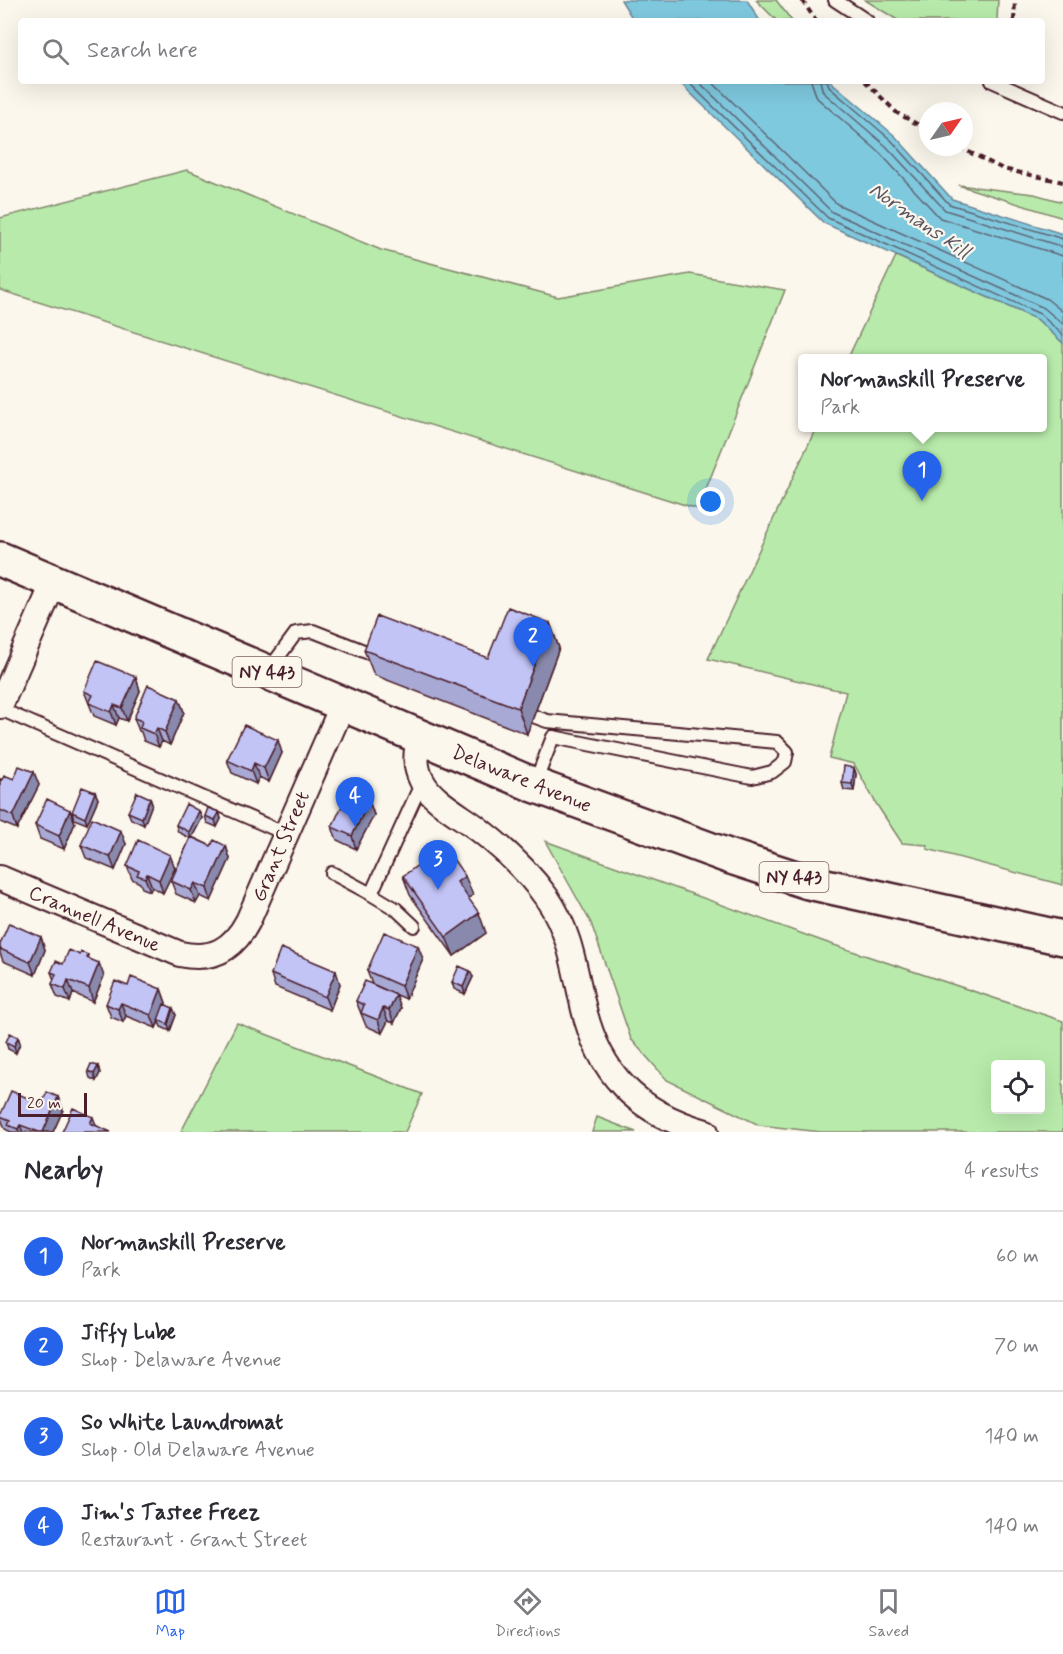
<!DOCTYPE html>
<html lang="en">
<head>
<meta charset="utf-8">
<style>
  :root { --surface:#fff; --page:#f7f7f7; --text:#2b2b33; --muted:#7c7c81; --line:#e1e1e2; --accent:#2563eb }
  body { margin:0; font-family:Mynerve,sans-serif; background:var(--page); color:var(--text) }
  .controls { position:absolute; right:18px; bottom:18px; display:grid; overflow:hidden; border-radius:6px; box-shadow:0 6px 24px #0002 }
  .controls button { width:54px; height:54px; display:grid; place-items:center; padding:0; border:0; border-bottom:2px solid var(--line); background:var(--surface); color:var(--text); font:30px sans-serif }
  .compass { position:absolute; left:919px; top:102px; width:54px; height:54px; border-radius:50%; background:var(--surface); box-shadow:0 6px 24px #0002; rotate:56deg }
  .scale { position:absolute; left:18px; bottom:15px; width:69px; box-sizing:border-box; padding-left:6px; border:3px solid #4a1f2b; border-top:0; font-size:16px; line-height:21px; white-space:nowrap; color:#4a1f2b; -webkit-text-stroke:4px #fbf7ec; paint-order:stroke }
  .you { position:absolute; left:711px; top:502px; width:21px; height:21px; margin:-15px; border:4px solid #fff; border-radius:50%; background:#1a73e8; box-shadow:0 0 0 9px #1a73e833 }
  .badge { display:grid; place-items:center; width:39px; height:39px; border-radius:50%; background:var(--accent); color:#fff; font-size:20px; font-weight:700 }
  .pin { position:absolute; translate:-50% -50px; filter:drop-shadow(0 2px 3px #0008) }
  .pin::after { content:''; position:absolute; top:32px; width:21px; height:18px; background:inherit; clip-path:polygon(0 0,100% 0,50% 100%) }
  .popup { position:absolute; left:798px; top:354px; width:249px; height:78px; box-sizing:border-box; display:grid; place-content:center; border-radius:6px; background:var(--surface); filter:drop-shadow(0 2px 4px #0005); font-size:20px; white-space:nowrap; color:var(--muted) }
  .popup b { font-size:22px; color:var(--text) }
  .popup::after { content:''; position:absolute; left:50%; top:100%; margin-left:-12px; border:12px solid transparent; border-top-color:var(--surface) }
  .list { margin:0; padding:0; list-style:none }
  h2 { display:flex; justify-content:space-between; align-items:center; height:78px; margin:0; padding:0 24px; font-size:26px }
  h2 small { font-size:20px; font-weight:400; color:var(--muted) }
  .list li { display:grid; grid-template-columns:39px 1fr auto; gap:18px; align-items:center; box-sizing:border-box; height:90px; padding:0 24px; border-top:2px solid var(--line) }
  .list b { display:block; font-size:22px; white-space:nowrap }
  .list p { margin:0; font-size:20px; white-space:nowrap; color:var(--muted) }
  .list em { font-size:20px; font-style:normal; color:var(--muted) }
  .icon { flex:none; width:33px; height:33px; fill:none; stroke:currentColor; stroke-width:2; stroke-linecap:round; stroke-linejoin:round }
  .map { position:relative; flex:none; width:1063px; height:1132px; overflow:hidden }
  .search { position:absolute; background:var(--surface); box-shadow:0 6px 24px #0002; left:18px; right:18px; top:18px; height:66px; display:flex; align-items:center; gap:15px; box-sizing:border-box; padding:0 21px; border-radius:6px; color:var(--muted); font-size:22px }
  .sheet { height:438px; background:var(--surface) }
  nav { display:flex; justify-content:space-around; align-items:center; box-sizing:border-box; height:84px; border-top:2px solid var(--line); background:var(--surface); font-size:16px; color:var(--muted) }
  nav a { display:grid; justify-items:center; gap:3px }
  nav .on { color:var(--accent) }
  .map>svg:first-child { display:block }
</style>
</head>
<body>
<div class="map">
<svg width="1063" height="1132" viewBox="0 0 1063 1132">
  <rect width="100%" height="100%" fill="#fbf7ec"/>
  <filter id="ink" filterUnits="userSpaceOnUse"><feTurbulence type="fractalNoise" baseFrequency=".0167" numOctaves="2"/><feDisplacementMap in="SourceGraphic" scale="12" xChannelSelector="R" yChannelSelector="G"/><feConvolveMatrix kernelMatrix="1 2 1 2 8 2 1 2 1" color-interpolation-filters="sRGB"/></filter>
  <g filter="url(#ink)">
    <!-- green -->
    <path fill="#b8ebab" stroke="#81856b" stroke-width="1.5" fill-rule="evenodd" d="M756 0H776L792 21H777Z
      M865 0H998L997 21H899Z
      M187 170 381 250 558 297 690 274 785 290 698 509 0 290V218Z
      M958 185 1034 194 1063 202V218Z
      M896 256 1038 320 1063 343V885L927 849V845L902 843 877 805 854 764 829 758 846 692 708 659 816 428H1042V358H848Z
      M545 841 825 942 1063 1021V1132H821L759 1125 667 1080 631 1039 591 923ZM1040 1064V1110H996V1064Z
      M237 1023 422 1094 405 1132H181Z
      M597 1117 636 1132H592Z"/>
    <!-- water -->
    <path fill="#7fc9df" stroke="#6a8597" stroke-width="1.5" d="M621 0H747L760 21H634Z
      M678 81H830L895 136 952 199 1063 234V343L1038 320 824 223Z"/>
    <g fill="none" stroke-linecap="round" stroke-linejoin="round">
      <!-- shore -->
      <path stroke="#5f6373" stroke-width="1.5" d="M687 81 828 218 1040 314 1063 335
        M698 81 832 212 1044 308 1063 324
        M711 81 837 204 1047 299 1063 312
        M811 81 817 98 879 152 940 218 1063 256
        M820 81 823 92 886 146 945 210 1063 247
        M827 81 830 88 891 140 949 204 1063 239"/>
      <defs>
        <path id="lane" d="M835 0 867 21
          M992 81 1063 112
          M268 671 296 633 313 631 379 657
          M0 709 284 833
          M533 716 547 721 777 742 787 752 785 762 772 772 752 777 553 737 535 783
          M332 873 371 894
          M414 926 396 909 371 894 422 782"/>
        <path id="street" d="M0 706 54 582
          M419 736C416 752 414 766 422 781 431 800 460 815 477 828 503 848 528 871 547 898 569 930 574 965 582 1001 597 1072 636 1113 706 1132
          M0 878 180 954C212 961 233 950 248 921L343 704"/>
        <path id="primary" d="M0 559 534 785 728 856 808 882 1063 938"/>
      </defs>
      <!-- lane casing -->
      <use href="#lane" stroke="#4a1f2b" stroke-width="16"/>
      <!-- street casing -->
      <use href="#street" stroke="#4a1f2b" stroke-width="28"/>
      <!-- primary casing -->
      <use href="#primary" stroke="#4a1f2b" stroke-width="38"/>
      <!-- path -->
      <path stroke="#4a1f2b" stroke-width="4" stroke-dasharray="6 4.5" stroke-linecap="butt" d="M802 0 816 21
        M1014 21 1015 0
        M865 81 897 113 928 130
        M959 147 1003 169 1063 182"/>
      <!-- lane -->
      <use href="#lane" stroke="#fbf7ec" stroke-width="12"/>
      <!-- street -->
      <use href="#street" stroke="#fbf7ec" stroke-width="24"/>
      <!-- primary -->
      <use href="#primary" stroke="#fbf7ec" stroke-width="33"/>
    </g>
    <!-- wall -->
    <path fill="#a8a9d4" stroke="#4a1f2b" stroke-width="1.5" d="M550 623 559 648 527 734 374 675 364 650 488 658Z
      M136 677 140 691 127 721 119 718 116 725 94 716 84 691Z
      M179 699 184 712 170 745 162 741 159 747 144 741 141 732 139 731 134 718Z
      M282 753 269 782 259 777 256 784 232 773 227 760Z
      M854 768 856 774 854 791 844 790 842 783Z
      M0 779 2 780 14 779 39 785 17 829 0 822Z
      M95 792 98 799 87 824 74 819 72 812Z
      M150 798 152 804 144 825 131 819 128 812Z
      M369 801 374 815 356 849 337 840 332 827Z
      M219 812 221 819 217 827 207 823 205 816Z
      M202 818 192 837 211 846H226L230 859 211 901 200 896 196 903 176 894 171 881 190 838 178 832 176 825Z
      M75 823 64 849 40 839 35 825Z
      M126 844 115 870 86 858 81 845Z
      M127 866 175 868 163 893 152 887 150 891 142 888 140 883 132 879Z
      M403 876 473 895 468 898 486 933 454 956 410 895Z
      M41 937 45 950 35 975 3 961 0 953V944Z
      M80 955H88L89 958 104 976 93 1002 73 993 70 1002 57 997 52 984 54 980 51 972 63 964Z
      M423 959 406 999 372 984 367 971Z
      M271 974 340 984 330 1010 275 987Z
      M473 977 465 994 454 989 452 982Z
      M128 986 161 989 166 1003 165 1005 176 1015 170 1031 161 1027 159 1022 156 1028 126 1016 123 1022 111 1017 106 1004Z
      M396 995 401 1008 394 1023 388 1021 382 1033 366 1026 356 1001Z
      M18 1037 20 1043 16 1053 8 1049 6 1042Z
      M98 1066 100 1073 96 1081 90 1078 88 1071Z
      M58 1097 63 1110 53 1132H11L5 1129 0 1116 42 1104Z"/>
    <!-- shaded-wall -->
    <path fill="#8889ac" stroke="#4a1f2b" stroke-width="1.5" d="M550 623 559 648 527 734 518 708Z
      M136 677 140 691 127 721 122 708Z
      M179 699 184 712 170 745 165 732Z
      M114 705 119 718 116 725 111 712Z
      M157 728 162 741 159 747 154 734Z
      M278 740 282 753 269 782 264 768Z
      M254 763 259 777 256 784 251 771Z
      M854 768 856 774 854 791 852 784Z
      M34 772 39 785 17 829 13 816Z
      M95 792 98 799 87 824 85 818Z
      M150 798 152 804 144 825 142 818Z
      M369 801 374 815 356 849 352 836Z
      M70 810 75 823 64 849 59 836Z
      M199 811 202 818 191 839 189 832Z
      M219 812 221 819 217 827 215 820Z
      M121 831 126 844 115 870 110 857Z
      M226 846 230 859 211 901 207 888Z
      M170 855 175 868 163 893 159 880Z
      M147 874 152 887 150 891 145 878Z
      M465 876 473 895 464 901 457 882Z
      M195 883 200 896 196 903 191 890Z
      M479 913 486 933 454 956 446 937Z
      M41 937 45 950 35 975 30 962Z
      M418 946 423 959 406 999 401 986Z
      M99 963 104 976 93 1002 89 988Z
      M336 971 340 984 330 1010 325 997Z
      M470 971 473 977 465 994 463 987Z
      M68 980 73 993 70 1002 65 989Z
      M161 989 166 1003 156 1028 151 1015Z
      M396 995 401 1008 394 1023 389 1010Z
      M121 1003 126 1016 123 1022 118 1009Z
      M173 1008 176 1015 170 1031 168 1024Z
      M383 1008 388 1021 382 1033 378 1020Z
      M18 1037 20 1043 16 1053 14 1046Z
      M98 1066 100 1073 96 1081 94 1074Z
      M58 1097 63 1110 53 1132H43Z
      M93 1117 98 1130 90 1123Z
      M20 1125 23 1132H19L18 1129Z"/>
    <!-- building -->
    <path fill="#c3c4f6" stroke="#4a1f2b" stroke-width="1.5" d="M508 607 550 623 518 708 364 650 377 616 488 658Z
      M97 661 136 677 122 708 114 705 111 712 89 703 93 695 84 691Z
      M148 685 179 699 165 732 157 728 154 734 140 728 142 721 134 718Z
      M244 725 278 740 264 768 254 763 251 771 227 760Z
      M19 766 34 772 13 816 0 810V779L2 780 4 775 14 779Z
      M844 766 854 768 852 784 842 783Z
      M82 787 95 792 85 818 72 812Z
      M349 791 364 793 369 801 352 836 332 827Z
      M137 792 150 798 142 818 128 812Z
      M47 799 70 810 59 836 35 825Z
      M186 804 199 811 189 832 176 825Z
      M208 808 219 812 215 820 205 816Z
      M92 818 121 831 110 857 81 845Z
      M191 837 211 846 214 840 226 846 207 888 195 883 191 890 171 881Z
      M138 840 170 855 159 880 147 874 145 878 137 875 139 871 127 866Z
      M444 846 465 876 457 882 479 913 446 937 403 876Z
      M9 923 41 937 30 962 0 949V944Z
      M384 932 418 946 401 986 367 971Z
      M281 948 336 971 325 997 271 974Z
      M69 950 80 955 81 952 88 955 87 958 99 963 89 988 68 980 65 989 52 984 56 974 51 972 56 961 63 964Z
      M459 966 470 971 463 987 452 982Z
      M131 977 161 989 151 1015 121 1003 118 1009 106 1004 115 981 128 986Z
      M365 981 396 995 389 1010 383 1008 378 1020 361 1013 364 1005 356 1001Z
      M164 1004 173 1008 168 1024 158 1020Z
      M10 1033 18 1037 14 1046 6 1042Z
      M91 1064 98 1066 94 1074 88 1071Z
      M11 1091 42 1104 47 1092 58 1097 43 1132H39L20 1125 18 1129 8 1125 10 1120 0 1116Z
      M73 1108 93 1117 90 1123 111 1132H62Z"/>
  </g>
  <g text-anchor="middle" stroke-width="4.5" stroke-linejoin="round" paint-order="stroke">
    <!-- shield labels -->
    <g fill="#fbf7ec" stroke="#7f6065" stroke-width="1.5">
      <rect x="232.5" y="657" width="69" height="30" rx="4.5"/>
      <rect x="759.5" y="862" width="69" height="30" rx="4.5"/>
    </g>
    <g font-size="18" font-weight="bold" fill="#4a1f2b">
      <text x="267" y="678">NY 443</text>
      <text x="794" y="883">NY 443</text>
    </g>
    <!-- street labels -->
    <g font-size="20" fill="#4a1f2b" stroke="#fbf7ec">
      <text transform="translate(522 778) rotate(22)" y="7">Delaware Avenue</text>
      <text transform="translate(280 846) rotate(-67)" y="7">Grant Street</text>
      <text transform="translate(95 918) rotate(23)" y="7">Crannell Avenue</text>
    </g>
    <!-- water labels -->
    <g font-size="21" font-style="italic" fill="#5a5261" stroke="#fbf7ec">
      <text transform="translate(920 220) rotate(35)" y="7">Normans Kill</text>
    </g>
  </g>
</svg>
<div class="controls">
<button><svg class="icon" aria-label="locate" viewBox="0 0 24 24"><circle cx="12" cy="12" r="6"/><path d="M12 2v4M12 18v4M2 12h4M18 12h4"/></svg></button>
</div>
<svg class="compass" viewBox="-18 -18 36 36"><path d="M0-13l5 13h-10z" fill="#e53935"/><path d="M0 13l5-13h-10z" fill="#7c7c81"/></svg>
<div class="scale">20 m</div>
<div class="you"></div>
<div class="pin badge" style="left:922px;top:501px">1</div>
<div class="popup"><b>Normanskill Preserve</b>Park</div>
<div class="pin badge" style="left:533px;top:667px">2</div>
<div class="pin badge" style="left:438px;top:890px">3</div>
<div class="pin badge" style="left:355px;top:827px">4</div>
<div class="search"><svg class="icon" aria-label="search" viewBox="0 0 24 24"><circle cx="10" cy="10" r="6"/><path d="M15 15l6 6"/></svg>Search here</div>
</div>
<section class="sheet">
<h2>Nearby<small>4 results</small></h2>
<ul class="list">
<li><span class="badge">1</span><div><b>Normanskill Preserve</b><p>Park</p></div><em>60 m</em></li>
<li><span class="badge">2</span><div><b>Jiffy Lube</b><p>Shop · Delaware Avenue</p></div><em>70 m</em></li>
<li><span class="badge">3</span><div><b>So White Laundromat</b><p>Shop · Old Delaware Avenue</p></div><em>140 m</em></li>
<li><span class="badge">4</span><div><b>Jim's Tastee Freez</b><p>Restaurant · Grant Street</p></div><em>140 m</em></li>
</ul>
</section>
<nav>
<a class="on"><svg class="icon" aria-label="map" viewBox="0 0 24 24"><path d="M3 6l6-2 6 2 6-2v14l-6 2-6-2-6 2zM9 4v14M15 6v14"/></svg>Map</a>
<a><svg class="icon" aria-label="directions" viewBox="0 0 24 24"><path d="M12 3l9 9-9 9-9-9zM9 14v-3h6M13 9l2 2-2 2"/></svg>Directions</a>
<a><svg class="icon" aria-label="saved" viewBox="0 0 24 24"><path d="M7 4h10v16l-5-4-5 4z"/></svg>Saved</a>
</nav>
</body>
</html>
